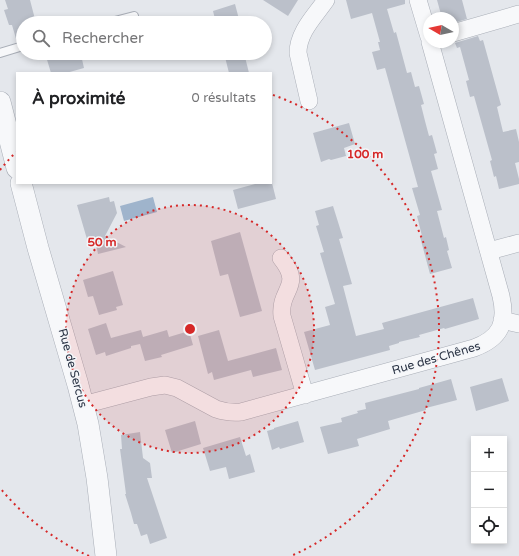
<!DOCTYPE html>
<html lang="fr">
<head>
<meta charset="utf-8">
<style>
  :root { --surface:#fff; --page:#f6f6f6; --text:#202124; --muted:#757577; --line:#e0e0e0 }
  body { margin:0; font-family:"Varela Round",sans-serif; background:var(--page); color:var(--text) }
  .controls { position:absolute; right:12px; bottom:12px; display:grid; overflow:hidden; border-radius:0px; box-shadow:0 2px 6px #0003 }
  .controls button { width:36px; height:36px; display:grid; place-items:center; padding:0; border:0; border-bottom:1px solid var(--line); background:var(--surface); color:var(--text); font:20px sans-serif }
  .compass { position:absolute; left:423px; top:12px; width:36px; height:36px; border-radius:50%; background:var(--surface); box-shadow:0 2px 6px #0003; rotate:279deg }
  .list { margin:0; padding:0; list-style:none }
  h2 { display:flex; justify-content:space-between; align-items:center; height:52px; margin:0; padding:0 16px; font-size:17px }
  h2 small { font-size:13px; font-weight:400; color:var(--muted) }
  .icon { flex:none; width:22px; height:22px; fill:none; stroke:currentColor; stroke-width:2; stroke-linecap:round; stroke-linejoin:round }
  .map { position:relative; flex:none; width:519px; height:556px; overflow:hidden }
  .search { position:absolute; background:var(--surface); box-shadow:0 2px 6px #0003; left:16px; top:16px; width:256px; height:44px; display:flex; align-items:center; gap:10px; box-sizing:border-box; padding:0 14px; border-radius:22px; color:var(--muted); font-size:15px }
  .panel { position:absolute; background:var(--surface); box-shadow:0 2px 6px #0003; left:16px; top:72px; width:256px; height:112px; border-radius:0px }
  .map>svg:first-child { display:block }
</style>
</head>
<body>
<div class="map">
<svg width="519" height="556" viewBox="0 0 519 556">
  <rect width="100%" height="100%" fill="#e4e7ec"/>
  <!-- water -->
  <path fill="#9fb4cc" d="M153 197 157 212 124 221 120 206Z"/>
  <!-- building -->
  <path fill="#bbc0ca" d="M5 0H30L36 23H23V41L17 42 12 25H9L4 10 8 9Z
    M263 0H298L288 16Z
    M346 0H405V4L387 9 394 33 396 32 407 73 411 72 415 87 419 86 424 104 421 105 425 121 429 136 432 135 437 153 434 154 438 169 431 171 442 210 437 211 444 238 446 237 449 250 447 251 452 268 430 274 420 237 422 236 417 216 420 215 412 188 418 187 385 68 377 70 372 52 380 50 378 42H380L372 13 351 19Z
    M437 0H462L467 19 453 23V18H442Z
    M235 4 240 23H216L213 11Z
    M478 36 480 41 483 40 501 105 497 107 503 132 516 129 519 142V162L515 163 519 179V184L499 189 496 176 494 177 490 161 492 160 474 96 470 97 466 81 469 80 460 47 457 48 455 43Z
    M45 53H68L70 59 81 55 84 68 66 73H51Z
    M224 53H244L249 73H229Z
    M349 123 355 144 344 148 346 156 331 160 329 159 321 162 313 133Z
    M259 183H272L276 199 238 209 233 190Z
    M109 197 110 202 114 201 117 213 105 236 126 247 98 254 96 244 89 246 77 205Z
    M333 206 343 238 339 239 352 284 343 286 356 336 384 329 382 323 473 298 479 319 445 329 444 328 419 335 420 337 399 342V343L389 346 390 350 315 370 304 332 330 325 325 307 335 304 320 253 324 252 316 226 319 225 315 211Z
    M240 232 262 311 240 317 228 274 220 276 211 241Z
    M113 271 123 305 116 307 117 310 99 315 93 296 88 297 83 280Z
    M106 323 111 338 141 330 143 337 167 330 169 337 189 331 193 345 161 355 162 357 145 361 140 344 131 346V348L106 356 105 352 96 355 88 329Z
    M219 330 228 361 276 348 282 370 253 377 251 370 214 380 212 372 208 374 198 336Z
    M502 378 509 401 476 411 470 387Z
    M451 379 457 400 426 408V410L388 421 390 429 357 439 359 446 328 454 320 427 342 422 341 418 358 413 357 411 366 409 365 403 419 389V388Z
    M195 421 201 444 172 453 165 430Z
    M298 421 304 442 280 449 279 447 272 450 267 431 274 429V428Z
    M140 432 143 458 150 463 152 478H147L167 538 150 544 147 534 141 536 137 524H134L131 513 125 494H126L120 449H122L121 435Z
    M240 437 246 456 250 454 255 472 229 479 226 467 210 471 203 448Z"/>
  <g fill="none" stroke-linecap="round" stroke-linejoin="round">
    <defs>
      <path id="service" d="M107 23 134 16
        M0 53 23 46"/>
      <path id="minor" d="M418 0 429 37
        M453 33 519 14
        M309 101 298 53C298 32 315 16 326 0
        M489 251 519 243
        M281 258C304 287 279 288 282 316L305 395
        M502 320 519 324
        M83 405 151 387 165 385 177 388 216 409C225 412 232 413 241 412L474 348C501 338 507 323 501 296L430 42"/>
      <path id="tertiary" d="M0 102 17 168
        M21 183 38 248 78 385 88 424 97 478 106 556"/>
    </defs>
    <!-- service casing -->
    <use href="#service" stroke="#a9aeb7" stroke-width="10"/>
    <!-- minor casing -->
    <use href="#minor" stroke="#a9aeb7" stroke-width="18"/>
    <!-- tertiary casing -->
    <use href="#tertiary" stroke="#a9aeb7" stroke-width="22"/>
    <!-- service -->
    <use href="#service" stroke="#f7f8fa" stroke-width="8"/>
    <!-- minor -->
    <use href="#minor" stroke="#f7f8fa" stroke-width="17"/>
    <!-- tertiary -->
    <use href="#tertiary" stroke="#f7f8fa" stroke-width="21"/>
  </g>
  <!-- distance rings -->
  <circle cx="190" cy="329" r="124" fill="#d62828" fill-opacity=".12"/>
  <g fill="none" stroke="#d62828" stroke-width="2" stroke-dasharray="2 4">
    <circle cx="190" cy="329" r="124"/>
    <path d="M89 556A248 248 0 0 1 0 488M0 170A248 248 0 0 1 16 152M273 95A248 248 0 0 1 291 556"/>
  </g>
  <g text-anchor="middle" stroke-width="3" stroke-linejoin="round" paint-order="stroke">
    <!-- street labels -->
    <g font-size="12" fill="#2b3445" stroke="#f4f6f9">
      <text transform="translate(436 358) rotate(-16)" y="4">Rue des Chênes</text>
      <text transform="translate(73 368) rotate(75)" y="4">Rue de Sercus</text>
    </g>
  </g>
  <circle cx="190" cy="329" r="6" fill="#d62828" stroke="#f4f6f9" stroke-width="2"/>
  <g font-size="12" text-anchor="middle" font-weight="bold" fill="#d62828" stroke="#f4f6f9" stroke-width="3" stroke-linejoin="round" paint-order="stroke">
    <text x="365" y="158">100 m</text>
    <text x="102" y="246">50 m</text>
  </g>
</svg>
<div class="controls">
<button>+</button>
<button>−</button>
<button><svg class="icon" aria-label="locate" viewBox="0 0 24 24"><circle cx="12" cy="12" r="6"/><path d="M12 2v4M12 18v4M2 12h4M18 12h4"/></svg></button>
</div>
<svg class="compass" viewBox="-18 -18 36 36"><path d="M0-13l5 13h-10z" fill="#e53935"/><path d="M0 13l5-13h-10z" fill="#757577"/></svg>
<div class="search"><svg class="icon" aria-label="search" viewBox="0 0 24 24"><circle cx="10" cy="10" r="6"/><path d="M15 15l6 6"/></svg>Rechercher</div>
<section class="panel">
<h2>À proximité<small>0 résultats</small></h2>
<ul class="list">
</ul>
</section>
</div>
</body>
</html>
